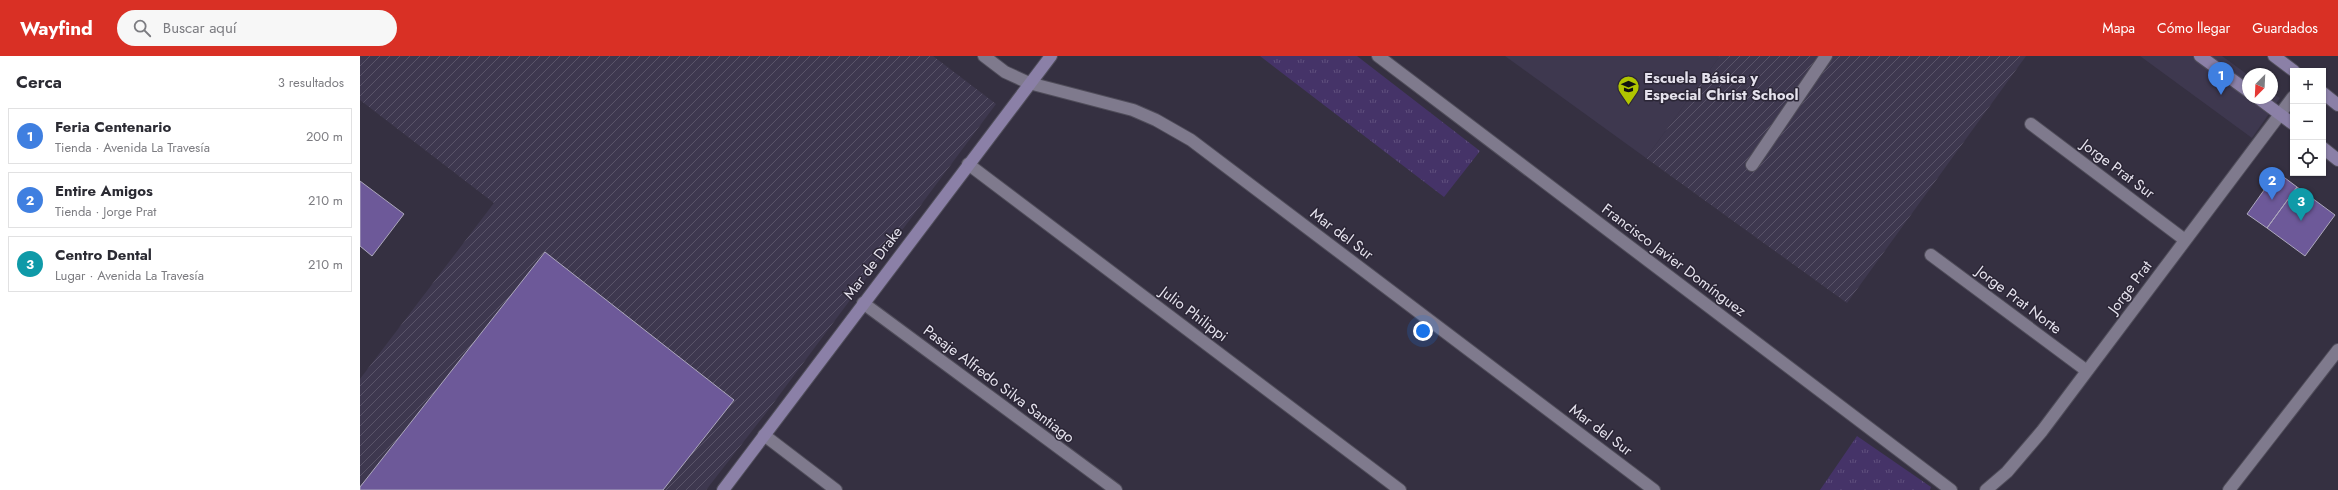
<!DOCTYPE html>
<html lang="es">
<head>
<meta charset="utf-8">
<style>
  :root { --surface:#fff; --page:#f7f7f7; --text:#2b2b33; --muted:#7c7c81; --line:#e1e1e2; --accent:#d93025 }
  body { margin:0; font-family:Jost,sans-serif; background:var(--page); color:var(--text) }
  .controls { position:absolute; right:12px; top:12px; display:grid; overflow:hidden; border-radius:0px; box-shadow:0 1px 3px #0004 }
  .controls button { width:36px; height:36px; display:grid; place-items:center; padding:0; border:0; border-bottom:1px solid var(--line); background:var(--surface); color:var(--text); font:20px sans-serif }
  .compass { position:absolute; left:1882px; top:12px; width:36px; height:36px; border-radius:50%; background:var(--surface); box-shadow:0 1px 3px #0004; rotate:204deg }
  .you { position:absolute; left:1063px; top:275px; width:14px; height:14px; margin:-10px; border:3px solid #fff; border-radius:50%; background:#1a73e8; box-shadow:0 0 0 6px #1a73e833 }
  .badge { display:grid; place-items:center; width:26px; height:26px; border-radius:50%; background:var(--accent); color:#fff; font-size:13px; font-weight:700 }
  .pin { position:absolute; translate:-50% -33px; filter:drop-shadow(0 1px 2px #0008) }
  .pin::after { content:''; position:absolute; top:21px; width:14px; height:12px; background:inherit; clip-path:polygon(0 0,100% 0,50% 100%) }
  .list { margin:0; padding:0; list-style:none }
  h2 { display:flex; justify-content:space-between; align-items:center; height:52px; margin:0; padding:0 16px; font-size:17px }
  h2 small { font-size:13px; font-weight:400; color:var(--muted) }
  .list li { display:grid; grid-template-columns:26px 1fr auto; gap:12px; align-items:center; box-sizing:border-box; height:56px; margin:0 8px 8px; padding:0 8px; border:1px solid var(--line); border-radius:0px }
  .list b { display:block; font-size:15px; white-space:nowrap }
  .list p { margin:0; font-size:13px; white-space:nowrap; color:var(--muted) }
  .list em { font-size:13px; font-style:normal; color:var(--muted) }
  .icon { flex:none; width:22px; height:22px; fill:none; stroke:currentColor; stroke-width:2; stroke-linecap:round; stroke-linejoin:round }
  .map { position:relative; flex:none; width:1978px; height:434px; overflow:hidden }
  header { display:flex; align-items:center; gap:24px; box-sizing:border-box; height:56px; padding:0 20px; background:var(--accent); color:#fff }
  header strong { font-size:19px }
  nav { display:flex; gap:22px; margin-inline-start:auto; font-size:14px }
  .search { width:280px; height:36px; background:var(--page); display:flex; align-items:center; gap:10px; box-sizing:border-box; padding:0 14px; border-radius:22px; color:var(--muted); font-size:15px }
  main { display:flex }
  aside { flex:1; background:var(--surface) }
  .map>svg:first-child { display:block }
</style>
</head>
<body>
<header>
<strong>Wayfind</strong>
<div class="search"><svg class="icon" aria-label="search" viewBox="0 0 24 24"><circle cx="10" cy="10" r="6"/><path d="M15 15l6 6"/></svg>Buscar aquí</div>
<nav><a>Mapa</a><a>Cómo llegar</a><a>Guardados</a></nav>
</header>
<main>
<aside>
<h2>Cerca<small>3 resultados</small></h2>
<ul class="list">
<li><span class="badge" style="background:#3f7fe0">1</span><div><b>Feria Centenario</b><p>Tienda · Avenida La Travesía</p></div><em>200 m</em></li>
<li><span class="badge" style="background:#3f7fe0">2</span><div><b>Entire Amigos</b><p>Tienda · Jorge Prat</p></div><em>210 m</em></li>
<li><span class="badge" style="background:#0f9aa8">3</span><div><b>Centro Dental</b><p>Lugar · Avenida La Travesía</p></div><em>210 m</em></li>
</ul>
</aside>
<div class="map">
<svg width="1978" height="434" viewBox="0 0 1978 434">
  <defs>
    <pattern id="industrial-furrows" width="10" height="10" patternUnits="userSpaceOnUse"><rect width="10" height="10" fill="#3e384f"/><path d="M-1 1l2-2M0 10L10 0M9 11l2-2" fill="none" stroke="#5a5469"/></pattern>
    <pattern id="grass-tufts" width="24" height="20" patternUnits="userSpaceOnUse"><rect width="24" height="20" fill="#453368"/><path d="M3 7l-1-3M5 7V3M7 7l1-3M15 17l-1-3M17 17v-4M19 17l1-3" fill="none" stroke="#60507e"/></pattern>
  </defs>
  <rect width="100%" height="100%" fill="#353041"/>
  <!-- built -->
  <path fill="#3e384f" d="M1145 0H1360L1286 102Z
    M1780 0H1862L1888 19V42H1912V37L1920 42 1892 82Z"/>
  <!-- industrial -->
  <path fill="url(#industrial-furrows)" d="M0 0H573L636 48 406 357 346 434H0V323L134 147 0 44Z
    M1360 0H1666L1487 247 1286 102Z"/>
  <!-- grass -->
  <path fill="url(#grass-tufts)" d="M900 0H997L1120 95 1084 141Z
    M1497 380 1571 431 1570 434H1460Z"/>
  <!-- building -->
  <path fill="#6d5999" stroke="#ada8bd" d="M1917 116 1937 131 1907 172 1887 158Z
    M0 125 44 158 12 200 0 190Z
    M1937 131 1975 159 1945 200 1907 172Z
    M185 196 374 344 303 434H0V431Z"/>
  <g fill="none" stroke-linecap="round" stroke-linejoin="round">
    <defs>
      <path id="lane" d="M1392 109 1466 0"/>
      <path id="street" d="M624 0 645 16 669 27 773 54 796 64 831 84 1294 434
        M1018 0 1591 434
        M1671 68 1825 184
        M608 108 1040 434
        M1571 199 1727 315
        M503 247 756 434
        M404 379 476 434
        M1626 434 1647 416 1682 375 1933 41
        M1869 434 1978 294"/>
      <path id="secondary" d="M1840 0 1888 35
        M1914 0 1934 15
        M1963 37 1978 49
        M1898 42 1933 68
        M1963 92 1978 104
        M363 434 691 0"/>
    </defs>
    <!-- lane casing -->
    <use href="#lane" stroke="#504d5a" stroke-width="14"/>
    <!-- street casing -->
    <use href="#street" stroke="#504d5a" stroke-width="14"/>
    <!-- secondary casing -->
    <use href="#secondary" stroke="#504d5a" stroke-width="14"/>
    <!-- lane -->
    <use href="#lane" stroke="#7f7a8d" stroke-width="12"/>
    <!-- street -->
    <use href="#street" stroke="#7f7a8d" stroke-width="12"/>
    <!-- secondary -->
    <use href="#secondary" stroke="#8b80a7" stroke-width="12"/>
  </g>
  <!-- icons -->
  <defs>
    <symbol id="school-pin" viewBox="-11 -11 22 30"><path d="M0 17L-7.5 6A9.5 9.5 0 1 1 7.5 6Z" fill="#b0c500" stroke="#2b2636"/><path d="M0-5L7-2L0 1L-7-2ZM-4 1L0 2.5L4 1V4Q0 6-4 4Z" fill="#111"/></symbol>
  </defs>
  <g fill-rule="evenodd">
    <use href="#school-pin" x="1256" y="18" width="25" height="34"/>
  </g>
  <g text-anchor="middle" stroke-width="3" stroke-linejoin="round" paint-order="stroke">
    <!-- poi labels -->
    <g font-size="15" font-weight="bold" fill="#e5e2ed" stroke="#2b2636" text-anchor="start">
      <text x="1284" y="27">Escuela Básica y<tspan x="1284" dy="17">Especial Christ School</tspan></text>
    </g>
    <!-- street labels -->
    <g font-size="15" fill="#e5e2ed" stroke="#2b2636">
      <text transform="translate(1758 113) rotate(37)" y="5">Jorge Prat Sur</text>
      <text transform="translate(982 178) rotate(37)" y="5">Mar del Sur</text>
      <text transform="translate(1314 204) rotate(37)" y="5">Francisco Javier Domínguez</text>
      <text transform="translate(513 207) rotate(-53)" y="5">Mar de Drake</text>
      <text transform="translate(1770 231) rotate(-53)" y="5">Jorge Prat</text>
      <text transform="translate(1659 244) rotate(37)" y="5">Jorge Prat Norte</text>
      <text transform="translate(834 258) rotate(37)" y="5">Julio Philippi</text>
      <text transform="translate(639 328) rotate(37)" y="5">Pasaje Alfredo Silva Santiago</text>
      <text transform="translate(1241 374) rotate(37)" y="5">Mar del Sur</text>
    </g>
  </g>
</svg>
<div class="controls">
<button>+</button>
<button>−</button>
<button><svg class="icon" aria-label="locate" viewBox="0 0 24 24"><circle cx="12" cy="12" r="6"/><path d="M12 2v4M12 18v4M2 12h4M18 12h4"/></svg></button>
</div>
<svg class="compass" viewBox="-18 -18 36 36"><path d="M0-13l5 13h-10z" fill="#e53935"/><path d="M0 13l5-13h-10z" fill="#7c7c81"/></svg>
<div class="you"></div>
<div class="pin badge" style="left:1861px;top:39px;background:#3f7fe0">1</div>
<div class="pin badge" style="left:1912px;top:144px;background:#3f7fe0">2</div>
<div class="pin badge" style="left:1941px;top:165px;background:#0f9aa8">3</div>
</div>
</main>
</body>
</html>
